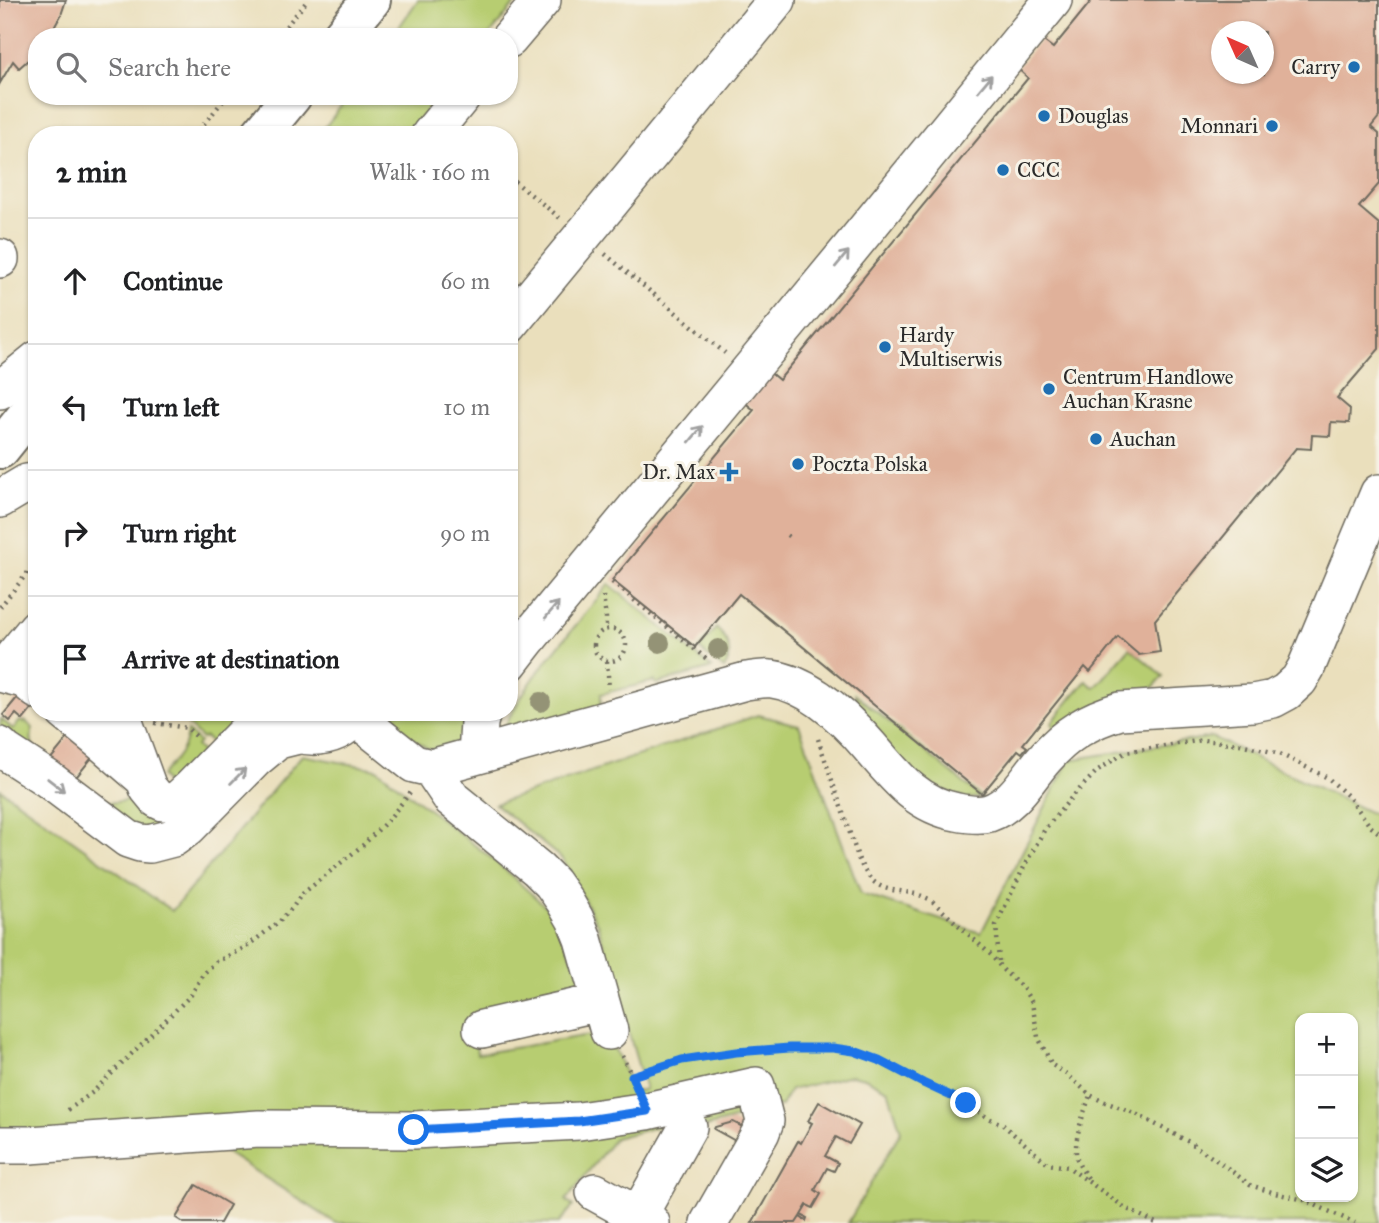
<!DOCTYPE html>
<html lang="en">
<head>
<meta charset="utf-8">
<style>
  :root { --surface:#fff; --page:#f6f6f6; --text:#202124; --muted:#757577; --line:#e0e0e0 }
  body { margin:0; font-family:"IM FELL Great Primer",serif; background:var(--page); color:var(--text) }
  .controls { position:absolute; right:21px; bottom:21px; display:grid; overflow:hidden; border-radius:14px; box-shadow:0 2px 5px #0004 }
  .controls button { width:63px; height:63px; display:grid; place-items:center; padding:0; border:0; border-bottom:2px solid var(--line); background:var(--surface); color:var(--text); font:35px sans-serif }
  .compass { position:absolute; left:1211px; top:21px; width:63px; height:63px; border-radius:50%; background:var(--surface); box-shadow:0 2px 5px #0004; rotate:315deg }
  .stop { position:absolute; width:21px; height:21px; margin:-16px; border:5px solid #1a73e8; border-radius:50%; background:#fff }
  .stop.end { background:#1a73e8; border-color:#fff; box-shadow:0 2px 7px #0008 }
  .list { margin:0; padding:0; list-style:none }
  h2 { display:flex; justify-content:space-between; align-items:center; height:91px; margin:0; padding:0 28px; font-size:30px }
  h2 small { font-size:23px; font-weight:400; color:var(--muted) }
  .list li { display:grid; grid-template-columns:46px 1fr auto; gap:21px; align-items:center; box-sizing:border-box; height:126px; padding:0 28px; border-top:2px solid var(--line) }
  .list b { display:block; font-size:26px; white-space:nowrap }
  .list em { font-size:23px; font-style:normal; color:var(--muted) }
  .icon { flex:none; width:38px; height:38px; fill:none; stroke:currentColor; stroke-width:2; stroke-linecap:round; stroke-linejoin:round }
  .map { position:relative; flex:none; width:1379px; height:1223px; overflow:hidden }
  .search { position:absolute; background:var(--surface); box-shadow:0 2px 5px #0004; left:28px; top:28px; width:490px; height:77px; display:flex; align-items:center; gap:18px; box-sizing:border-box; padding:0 24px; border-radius:28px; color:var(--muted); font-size:26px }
  .panel { position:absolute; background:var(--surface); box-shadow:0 2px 5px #0004; left:28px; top:126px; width:490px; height:595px; border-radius:28px }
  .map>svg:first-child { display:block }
</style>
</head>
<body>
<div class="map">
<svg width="1379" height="1223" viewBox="0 0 1379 1223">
  <rect width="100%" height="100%" fill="#f7f3e8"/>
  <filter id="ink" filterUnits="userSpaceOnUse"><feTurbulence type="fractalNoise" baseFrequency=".0143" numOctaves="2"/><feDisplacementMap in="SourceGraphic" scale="14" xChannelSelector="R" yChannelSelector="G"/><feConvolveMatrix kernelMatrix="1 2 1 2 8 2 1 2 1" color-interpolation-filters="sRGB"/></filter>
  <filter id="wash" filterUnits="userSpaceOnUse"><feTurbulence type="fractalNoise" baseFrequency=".00686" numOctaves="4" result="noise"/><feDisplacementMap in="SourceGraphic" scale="28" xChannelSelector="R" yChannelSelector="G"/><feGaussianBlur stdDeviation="1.57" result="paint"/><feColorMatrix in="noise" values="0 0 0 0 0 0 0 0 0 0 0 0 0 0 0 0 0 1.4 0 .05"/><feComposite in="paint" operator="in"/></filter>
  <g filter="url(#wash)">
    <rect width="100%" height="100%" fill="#eadfbc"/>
    <!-- green -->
    <path fill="#b7cd71" stroke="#717c4e" stroke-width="2" fill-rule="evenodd" d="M418 0H518L488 37H392Z
      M349 96H439L407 135H319Z
      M609 584 712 668 656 684 655 681 601 694V708L503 730C528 675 573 632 609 584Z
      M716 628C729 640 734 653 724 669L699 649Z
      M1130 648 1163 676 1147 695 1054 728 1052 722 1086 681 1095 688Z
      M855 694 981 797 966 799 913 778 856 709Z
      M186 712H246L170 789 161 776C173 760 185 754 187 731L199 742 196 746 204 754 213 745 205 737 202 739 188 725Z
      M389 712H470L458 742 430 750 403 732Z
      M758 715 799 725 861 894 981 933 1069 760 1212 737 1379 817V1223H848L901 1131 888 1090 865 1078 851 1075 790 1090 781 1106 706 1127 683 1120 615 1138 566 1200 573 1206 559 1223H336L216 1146 0 1129V789L172 911 302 755 377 769 495 861 555 915 580 976 579 993 473 1015 477 1054 607 1032 634 1092 645 1089 598 926 563 860 495 804ZM1300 1018H1353V1197H1300Z
      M1 719 13 729 20 721 24 723 25 721 33 728C30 738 31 745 38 753 56 769 83 798 106 802 118 804 128 798 139 798 154 809 154 824 177 814L255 736 260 741 179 822C163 832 148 835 131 828L7 734 0 725Z"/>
    <g id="blocks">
      <!-- building -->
      <path fill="#e0b19a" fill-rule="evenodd" d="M0 0H66L61 15 49 37H37V52L19 68 13 61 0 83Z
        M1092 0H1379V117L1371 127 1379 134V184L1359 207 1379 224V349L1337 398 1350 409 1349 423 1331 422 1330 436 1312 435 1311 449 1296 448 1155 620 1160 652 1139 655 1118 637 1090 672 1085 667 1023 744 1027 747 1022 753 1018 750 982 794 739 594 695 647 612 580 754 410 743 401 767 370 779 380 1028 78 1017 68 1041 39 1053 48ZM1222 32H1264V74H1222Z
        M26 687 37 703 23 720 16 714 10 721 3 715Z
        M89 712H129L73 781 49 761Z
        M819 1102 860 1125 849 1144 836 1137 825 1156 838 1163 834 1171 827 1168 815 1190 821 1194 813 1208 807 1205 801 1215 807 1218 806 1221 800 1217 796 1223H752L798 1141 801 1143 812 1123 808 1121Z
        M733 1122 747 1129 739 1143 714 1129 715 1127Z
        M196 1185 230 1205 220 1223H184L176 1218Z"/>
    </g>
  </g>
  <g filter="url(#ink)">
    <use href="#blocks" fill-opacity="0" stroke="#6e6a5e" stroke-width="2"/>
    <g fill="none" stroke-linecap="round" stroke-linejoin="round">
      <defs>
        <path id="minor" d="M509 39 542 0
          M430 135 462 96
          M0 258V259
          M509 325 777 0
          M0 390 37 360
          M0 499 27 483 37 482
          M37 628 0 673 24 679 37 690
          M509 663 526 641 850 249 1053 0
          M65 712 105 745 141 776
          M114 712 125 725 148 788 157 799 163 802H172L180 798 191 788 248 730 259 712
          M355 717 414 764 431 768 746 681C754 680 764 678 772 679 810 684 846 719 870 747 895 776 917 805 957 812 967 814 979 816 989 813 1014 805 1028 777 1045 758 1066 734 1089 720 1120 711L1253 703 1273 699 1286 692 1299 680 1306 668 1379 493
          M277 723C301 743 341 741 358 712
          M0 746 5 751 48 779 128 839 140 843 150 844 173 838 188 827 255 759 278 740 298 735
          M477 755 479 723 482 712
          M431 768 452 799 538 869 552 883 564 900 575 919 583 939 609 1031
          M482 1029 600 1002
          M0 1145H30L259 1129 414 1130 579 1121 647 1111 756 1086 765 1121 761 1132 709 1223
          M595 1192 651 1223
          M638 1216 688 1127"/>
        <path id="major" d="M341 37 371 0
          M260 135 292 96
          M0 449 37 403"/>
      </defs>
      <!-- minor casing -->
      <use href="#minor" stroke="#6e6a5e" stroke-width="40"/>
      <!-- major casing -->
      <use href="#major" stroke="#6e6a5e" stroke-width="42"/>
      <!-- path -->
      <path stroke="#6e6a5e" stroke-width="4.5" stroke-dasharray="2 5" stroke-linecap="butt" d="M277 37 308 0
        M195 135 227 96
        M509 177 560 218
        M605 254 725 353
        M787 535 791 538
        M612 582 708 660
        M603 596 606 618V630
        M0 607 37 561
        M594 645a16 16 0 1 1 32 0a16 16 0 1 1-32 0Z
        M607 661 609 689
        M155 723 187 728 198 738
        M818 739 859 860C878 902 898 883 931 900L991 955 1004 971 1023 988 1032 1003 1038 1037 1052 1065 1067 1074 1090 1095 1100 1100 1134 1113 1191 1143 1229 1169 1250 1185 1275 1193 1304 1200 1355 1223
        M999 961 996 925 1026 863 1045 829 1071 798 1098 770 1126 752 1203 740 1240 744 1280 754 1328 778 1349 797 1370 826 1379 833
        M622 1056 632 1076
        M632 1076 682 1060 736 1052 789 1048H833L854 1051 879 1060 923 1083 966 1103 988 1118 1002 1124 1048 1164 1068 1167 1127 1209 1156 1223
        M68 1110 93 1092 191 995 203 974 216 962 246 947 280 921 293 907 301 895 363 845 388 820 410 793
        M1088 1178C1082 1170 1076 1162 1076 1152 1075 1134 1085 1111 1090 1095"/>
      <!-- minor -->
      <use href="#minor" stroke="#fff" stroke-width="37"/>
      <!-- major -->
      <use href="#major" stroke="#fff" stroke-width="38"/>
    </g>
    <!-- trees -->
    <g fill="#949376">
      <circle cx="660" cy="643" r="10"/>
      <circle cx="718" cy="649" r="10"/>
      <circle cx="541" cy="702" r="10"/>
    </g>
    <!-- one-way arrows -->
    <defs><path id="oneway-shaft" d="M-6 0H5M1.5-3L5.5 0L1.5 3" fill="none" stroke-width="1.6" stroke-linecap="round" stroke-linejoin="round" transform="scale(1.75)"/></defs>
    <g stroke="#a0a0a0">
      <use href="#oneway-shaft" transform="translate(985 83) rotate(-50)"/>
      <use href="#oneway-shaft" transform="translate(842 259) rotate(-50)"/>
      <use href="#oneway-shaft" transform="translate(696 434) rotate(-50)"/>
      <use href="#oneway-shaft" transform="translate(552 610) rotate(-50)"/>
      <use href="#oneway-shaft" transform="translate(238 776) rotate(-45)"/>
      <use href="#oneway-shaft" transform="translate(56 785) rotate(38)"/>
    </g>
  </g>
  <g fill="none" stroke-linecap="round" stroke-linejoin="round" filter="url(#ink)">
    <!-- route -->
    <path stroke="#1a73e8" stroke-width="9" d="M414 1130 579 1121 647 1111 632 1076 682 1060 736 1052 789 1048H833L854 1051 879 1060 923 1083 966 1103"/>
  </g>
  <!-- markers -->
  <g fill="#1f6fb2" stroke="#f7f3e8" stroke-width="2.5">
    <circle cx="1354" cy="67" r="7"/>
    <circle cx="1044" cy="116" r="7"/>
    <circle cx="1272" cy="126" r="7"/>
    <circle cx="1003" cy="170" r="7"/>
    <circle cx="885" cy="347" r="7"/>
    <circle cx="1049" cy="389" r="7"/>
    <circle cx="1096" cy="439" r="7"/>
    <circle cx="798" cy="464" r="7"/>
    <path d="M725.5 461.5h7v7h7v7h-7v7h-7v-7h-7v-7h7z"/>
  </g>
  <g text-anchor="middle" stroke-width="6" stroke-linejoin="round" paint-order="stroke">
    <!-- poi labels -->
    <g font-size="21" fill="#2b2b2b" stroke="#f7f3e8" text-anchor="start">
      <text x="1340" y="74" text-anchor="end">Carry</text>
      <text x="1058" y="123">Douglas</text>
      <text x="1258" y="133" text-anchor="end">Monnari</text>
      <text x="1017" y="177">CCC</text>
      <text x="899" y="342">Hardy<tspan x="899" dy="24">Multiserwis</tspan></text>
      <text x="1063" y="384">Centrum Handlowe<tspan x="1063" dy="24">Auchan Krasne</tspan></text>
      <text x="1110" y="446">Auchan</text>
      <text x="812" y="471">Poczta Polska</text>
      <text x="715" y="479" text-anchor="end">Dr. Max</text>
    </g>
  </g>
</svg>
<div class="controls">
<button>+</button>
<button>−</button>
<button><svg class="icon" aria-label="layers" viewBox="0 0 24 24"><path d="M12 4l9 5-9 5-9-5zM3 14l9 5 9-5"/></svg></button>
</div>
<svg class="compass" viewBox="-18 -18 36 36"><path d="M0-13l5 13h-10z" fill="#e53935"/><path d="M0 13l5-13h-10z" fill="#757577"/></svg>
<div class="stop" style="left:414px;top:1130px"></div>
<div class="stop end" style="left:966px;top:1103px"></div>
<div class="search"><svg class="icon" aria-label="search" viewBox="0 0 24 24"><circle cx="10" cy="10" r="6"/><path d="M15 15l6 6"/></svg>Search here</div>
<section class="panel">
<h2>2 min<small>Walk · 160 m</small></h2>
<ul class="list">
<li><svg class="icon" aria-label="ahead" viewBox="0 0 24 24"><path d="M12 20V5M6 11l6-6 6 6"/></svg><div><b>Continue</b></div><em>60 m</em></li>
<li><svg class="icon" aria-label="left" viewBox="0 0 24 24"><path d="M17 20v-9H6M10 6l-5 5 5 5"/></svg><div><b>Turn left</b></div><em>10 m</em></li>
<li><svg class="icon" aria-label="right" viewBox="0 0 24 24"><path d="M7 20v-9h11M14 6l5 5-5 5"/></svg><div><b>Turn right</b></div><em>90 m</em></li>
<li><svg class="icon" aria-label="arrive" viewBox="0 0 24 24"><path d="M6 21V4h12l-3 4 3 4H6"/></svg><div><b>Arrive at destination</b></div></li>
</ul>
</section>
</div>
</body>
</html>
